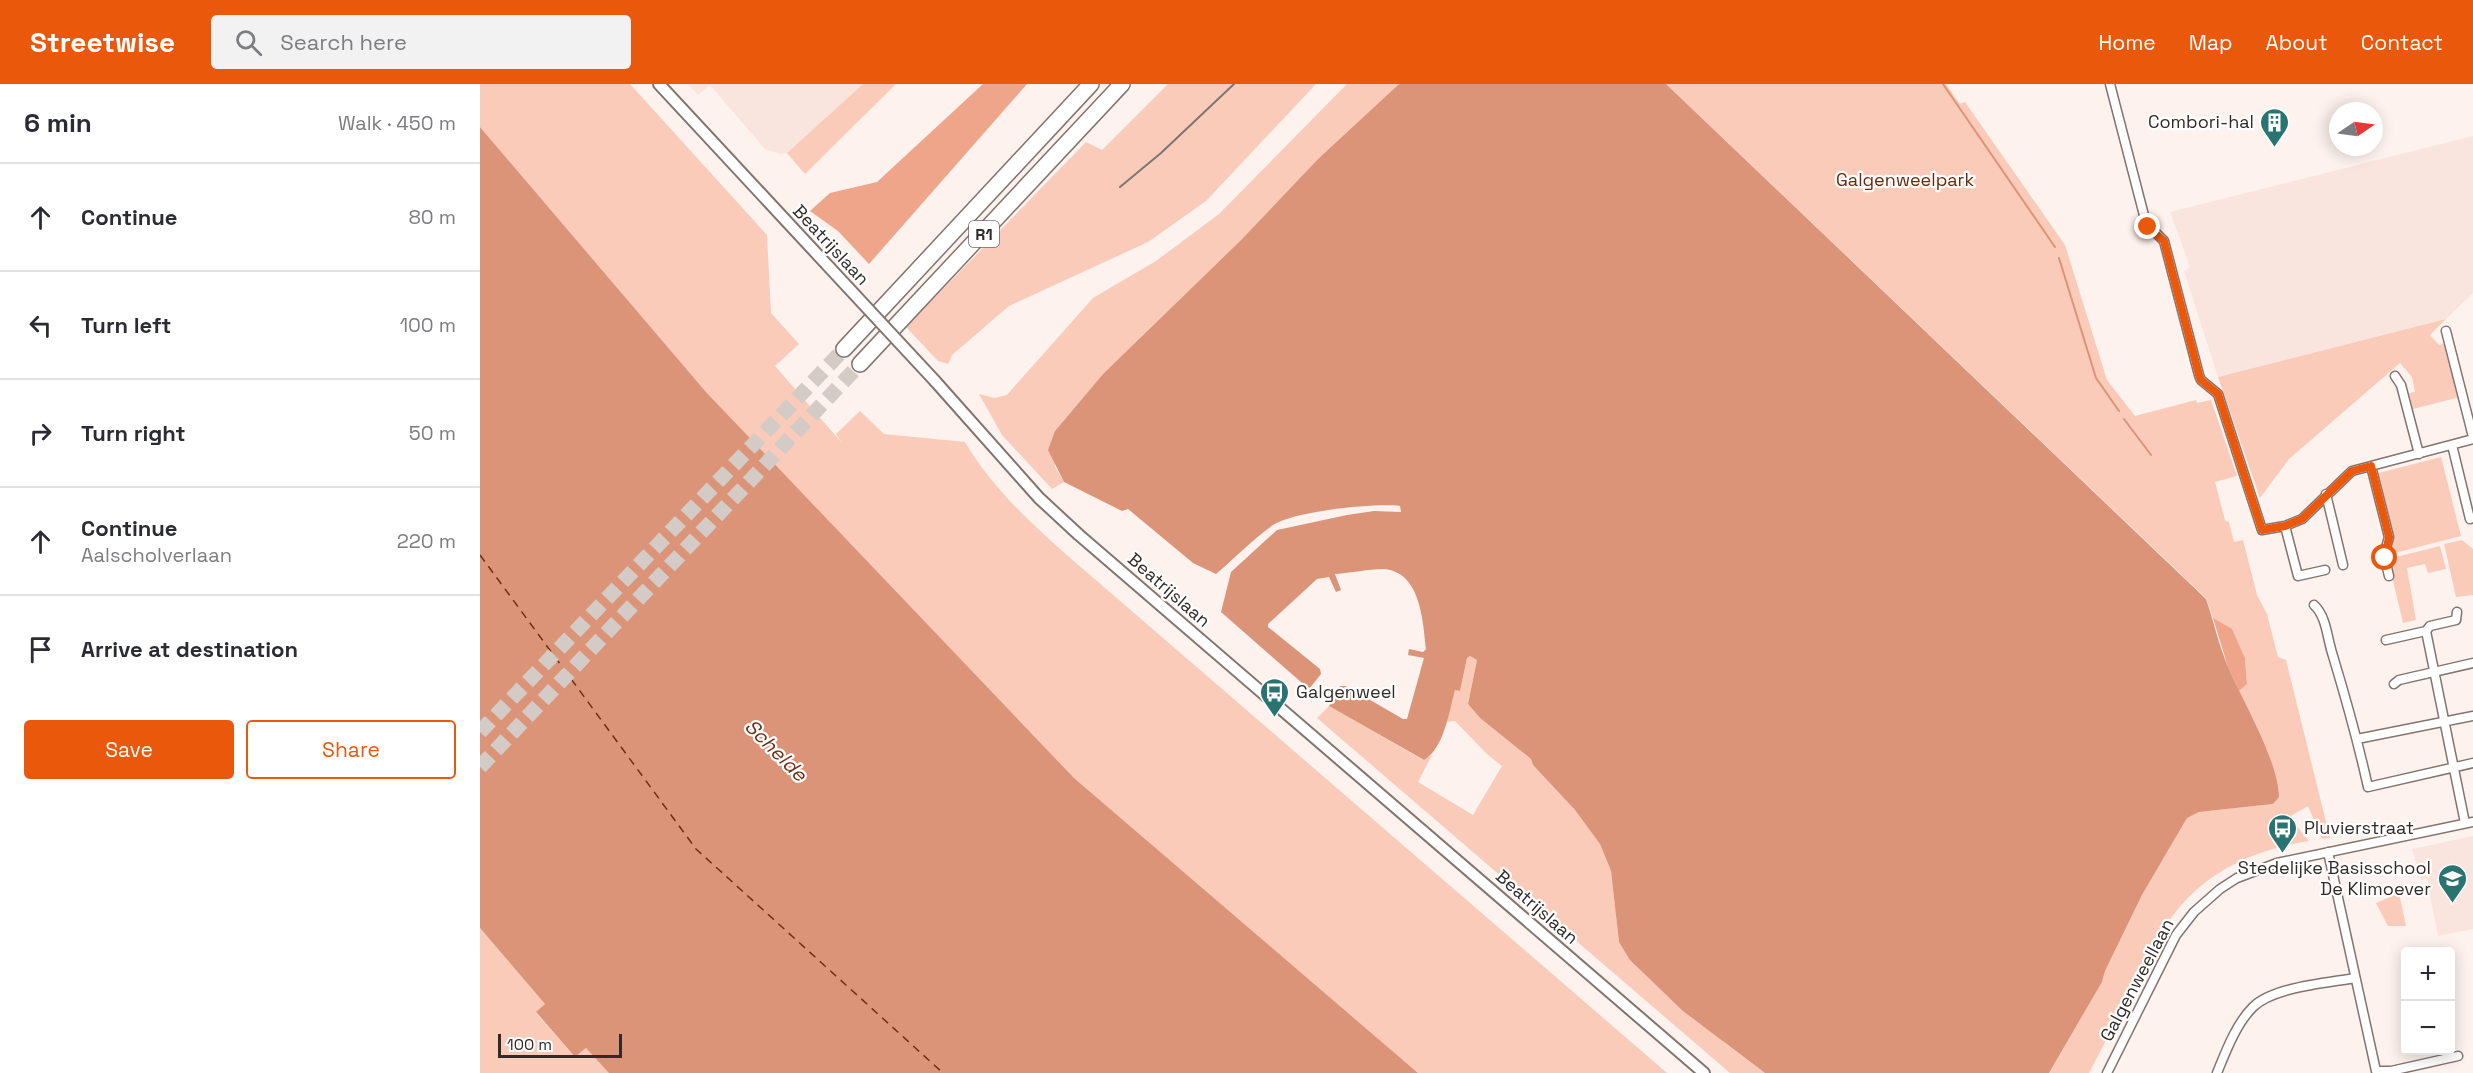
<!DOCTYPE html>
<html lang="en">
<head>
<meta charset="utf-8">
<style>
  :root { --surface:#fff; --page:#f2f2f3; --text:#2b2b33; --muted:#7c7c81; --line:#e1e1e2; --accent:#ea580c }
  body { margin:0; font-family:"Space Grotesk",sans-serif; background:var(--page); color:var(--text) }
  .controls { position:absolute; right:18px; bottom:18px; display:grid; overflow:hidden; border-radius:6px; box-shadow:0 3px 15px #0003 }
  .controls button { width:54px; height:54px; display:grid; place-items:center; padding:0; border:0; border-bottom:2px solid var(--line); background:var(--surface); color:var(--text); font:30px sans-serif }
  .compass { position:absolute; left:1849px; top:18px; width:54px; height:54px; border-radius:50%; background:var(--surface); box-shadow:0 3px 15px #0003; rotate:77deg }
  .scale { position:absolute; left:18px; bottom:15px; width:124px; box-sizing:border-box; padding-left:6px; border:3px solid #312b28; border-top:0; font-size:16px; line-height:21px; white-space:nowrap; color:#312b28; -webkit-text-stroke:4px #fff; paint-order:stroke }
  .stop { position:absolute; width:18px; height:18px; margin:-14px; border:4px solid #ea580c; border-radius:50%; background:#fff }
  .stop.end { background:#ea580c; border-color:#fff; box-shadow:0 2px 6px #0008 }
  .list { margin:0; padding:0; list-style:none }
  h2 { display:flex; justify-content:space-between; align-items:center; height:78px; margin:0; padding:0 24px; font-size:26px }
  h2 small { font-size:20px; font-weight:400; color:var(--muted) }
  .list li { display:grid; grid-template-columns:39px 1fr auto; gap:18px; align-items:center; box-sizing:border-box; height:108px; padding:0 24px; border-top:2px solid var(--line) }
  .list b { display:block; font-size:22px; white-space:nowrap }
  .list p { margin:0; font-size:20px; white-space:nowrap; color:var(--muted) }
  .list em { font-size:20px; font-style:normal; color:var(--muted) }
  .actions { display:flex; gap:12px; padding:18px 24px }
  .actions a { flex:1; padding:14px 0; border:2px solid var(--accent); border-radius:6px; text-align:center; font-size:21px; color:var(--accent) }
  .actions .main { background:var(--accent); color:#fff }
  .icon { flex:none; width:33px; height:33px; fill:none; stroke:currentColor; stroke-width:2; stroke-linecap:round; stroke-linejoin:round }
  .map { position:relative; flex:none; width:1993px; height:989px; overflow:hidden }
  header { display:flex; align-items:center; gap:36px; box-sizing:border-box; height:84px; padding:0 30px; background:var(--accent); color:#fff }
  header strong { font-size:28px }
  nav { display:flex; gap:33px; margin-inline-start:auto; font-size:21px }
  .search { width:420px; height:54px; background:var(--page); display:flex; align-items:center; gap:15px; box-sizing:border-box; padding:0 21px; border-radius:6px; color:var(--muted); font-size:22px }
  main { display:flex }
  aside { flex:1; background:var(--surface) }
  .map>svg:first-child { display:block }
</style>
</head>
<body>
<header>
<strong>Streetwise</strong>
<div class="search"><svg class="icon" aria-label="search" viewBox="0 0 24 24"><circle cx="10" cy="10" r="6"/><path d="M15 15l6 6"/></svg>Search here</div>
<nav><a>Home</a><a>Map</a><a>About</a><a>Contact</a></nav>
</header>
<main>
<aside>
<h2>6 min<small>Walk · 450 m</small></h2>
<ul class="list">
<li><svg class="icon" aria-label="ahead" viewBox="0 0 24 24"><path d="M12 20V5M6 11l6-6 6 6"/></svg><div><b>Continue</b></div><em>80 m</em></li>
<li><svg class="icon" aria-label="left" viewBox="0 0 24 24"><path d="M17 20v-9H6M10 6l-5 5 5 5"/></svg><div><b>Turn left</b></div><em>100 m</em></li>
<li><svg class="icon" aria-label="right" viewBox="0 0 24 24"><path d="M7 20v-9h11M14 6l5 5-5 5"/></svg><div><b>Turn right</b></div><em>50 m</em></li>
<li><svg class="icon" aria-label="ahead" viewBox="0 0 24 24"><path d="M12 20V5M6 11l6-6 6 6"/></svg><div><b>Continue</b><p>Aalscholverlaan</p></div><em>220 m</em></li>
<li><svg class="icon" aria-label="arrive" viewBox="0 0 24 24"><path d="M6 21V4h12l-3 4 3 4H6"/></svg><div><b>Arrive at destination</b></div></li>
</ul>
<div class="actions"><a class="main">Save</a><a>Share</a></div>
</aside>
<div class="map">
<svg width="1993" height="989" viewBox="0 0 1993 989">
  <rect width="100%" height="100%" fill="#fdf2ee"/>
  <!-- built -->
  <path fill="#f9e5dd" d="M208 0H383L307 69 300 70 285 65 230 1 218 11Z
    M1993 52V209L1966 235 1738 293 1704 187 1710 183 1690 128Z
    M1993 752V845L1958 852 1947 795 1941 796 1932 765Z"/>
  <!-- green -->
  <path fill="#facbb8" d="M0 0H150L287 151 291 229 319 260 295 282 362 359 356 350 380 327 404 350 485 358C511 402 544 432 581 466L1187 989H938L594 694 226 308 0 43Z
    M383 0H416L325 90 307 69Z
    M688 0H836L726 117 668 158 529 222 472 271 468 280 458 277 426 243 606 58 622 66Z
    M867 0H919L838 75 761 156 623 290 575 347V383L584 398 572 405 522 351 499 310 515 314 527 311 613 214 676 177 739 130Z
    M1186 0H1466L1480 20 1485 18 1585 161 1627 296 1655 332 1716 316 1717 319 1731 316 1757 392 1735 398 1745 436 1749 438 1754 458 1763 456 1777 511 1787 530 1798 573 1806 576 1850 754 1842 755 1828 722 1809 733 1829 757C1770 766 1718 791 1685 843 1675 858 1668 875 1659 891 1643 924 1626 956 1609 989H1569L1622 898 1625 887 1662 811 1707 734 1719 728 1793 720 1798 706 1788 673 1759 607 1767 600 1765 574 1752 546 1733 534 1726 514Z
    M1966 235 1950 251 1959 261 1966 259 1980 313 1933 325 1929 309 1935 308 1932 293 1920 279 1809 375 1780 414 1738 293Z
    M1961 373 1981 452 1911 470 1895 390Z
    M1982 456 1993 465V511L1976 513 1964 460Z
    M1960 462 1966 485 1948 489 1945 480 1927 484 1936 536 1923 539 1908 475Z
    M990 572 997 576 988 620 1000 634 1051 675 1053 681 1095 726 1120 760 1131 787 1139 858 1246 960 1285 989H1250L837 634 849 622 943 676 952 671 938 698 993 731 1022 682 1007 670 975 637 966 638 975 606 980 607 987 574Z
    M1919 809 1926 842H1908L1896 819Z
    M0 844 65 920 56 929 95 973 106 964 130 989H0Z"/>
  <!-- forest -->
  <path fill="#eea589" d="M503 0H547L389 180 358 147 330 127 350 109 397 98Z
    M1733 534 1752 545 1765 574 1767 600 1759 607 1748 583Z"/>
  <!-- water -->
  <path fill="#db9478" d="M919 0H1186L1726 515C1734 538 1739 563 1749 585 1764 620 1798 676 1799 713L1793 720 1719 728 1707 734 1662 811 1625 887 1622 898 1569 989H1285L1203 927 1150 876 1139 858 1131 787 1120 760 1095 726 1053 681 1051 675 1000 634 988 620 997 576 990 572 987 574 980 607 975 606C969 628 964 664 944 676L849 622 860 602H866L923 635H927L944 574 928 571 929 565 943 568 946 565C943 538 941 487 903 485 888 485 871 489 855 490L861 506 856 508 849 493 837 495 788 540V543L840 585 841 590 829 605 741 528 751 488 797 446 867 431 894 427 921 428 920 422C894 419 815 427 793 441 773 455 755 474 736 490L713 479 648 425 642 427 584 398 568 366 575 347 623 290 761 156 838 75Z
    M0 43 226 308 594 694 938 989H129L106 964 95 973 56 928 65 920 0 844Z"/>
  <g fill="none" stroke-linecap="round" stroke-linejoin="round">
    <!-- stream -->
    <path stroke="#db9478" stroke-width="2" d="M1463 0 1575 163
      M1579 174 1616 294 1639 327
      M1644 335 1671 371"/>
    <!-- ferry -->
    <path stroke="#702f12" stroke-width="1.5" stroke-dasharray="8 6" stroke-linecap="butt" d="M0 471 216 765 463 989"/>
    <!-- motorway-tunnel -->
    <path stroke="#d4cac6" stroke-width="15" stroke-dasharray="15 8" stroke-linecap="butt" d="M0 648 364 265
      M0 683 380 280"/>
    <defs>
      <path id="minor" d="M1630 0 1666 139 1684 157 1719 291 1721 296 1738 310 1782 446 1805 442
        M1966 247 1993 353
        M1915 292 1921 301 1939 370
        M1972 361 1990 435
        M1891 382 1909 453 1904 471 1909 492
        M1846 410 1863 481
        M1845 486 1818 492 1805 442 1822 435 1872 387 1993 355
        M1834 521C1847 533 1847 555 1853 572 1866 615 1878 658 1888 703L1993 679
        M1977 528 1976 536 1950 542 1946 547 1985 739
        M1906 556 1946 547
        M1914 600 1919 596 1993 579
        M1877 655 1993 632
        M1848 768 1896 987H1911V989
        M1911 987 1978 972
        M1627 989 1696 851 1714 828 1740 805 1757 794 1797 779 1993 738
        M1737 989C1746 967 1756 940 1773 923 1793 903 1847 899 1875 894"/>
      <path id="tertiary" d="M179 0 349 183
        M455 297 559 414 599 451 1224 989"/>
      <path id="motorway" d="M364 265 611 0
        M380 280 642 0"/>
    </defs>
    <!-- minor casing -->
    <use href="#minor" stroke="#83746e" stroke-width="11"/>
    <!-- tertiary casing -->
    <use href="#tertiary" stroke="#83746e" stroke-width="14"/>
    <!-- motorway casing -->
    <use href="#motorway" stroke="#83746e" stroke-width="18"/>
    <!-- minor -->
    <use href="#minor" stroke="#fff" stroke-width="8"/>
    <!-- tertiary -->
    <use href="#tertiary" stroke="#fff" stroke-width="10"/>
    <!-- motorway -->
    <use href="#motorway" stroke="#fff" stroke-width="15"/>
    <!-- rail -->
    <path stroke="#7d7572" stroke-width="2" d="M640 103 681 69 754 0"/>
    <defs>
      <path id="tertiary-bridge" d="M349 183 455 297"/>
    </defs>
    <!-- tertiary-bridge casing -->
    <use href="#tertiary-bridge" stroke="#83746e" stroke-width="14" stroke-linecap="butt"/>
    <!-- tertiary-bridge -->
    <use href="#tertiary-bridge" stroke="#fff" stroke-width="10"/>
  </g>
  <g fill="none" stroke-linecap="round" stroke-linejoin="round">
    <!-- route -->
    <path stroke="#ea580c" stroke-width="8" d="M1668 143 1684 157 1719 291 1721 296 1738 310 1782 446 1805 442 1822 435 1872 387 1891 382 1909 453 1905 474"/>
  </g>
  <!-- icons -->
  <defs>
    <symbol id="building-pin" viewBox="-11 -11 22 30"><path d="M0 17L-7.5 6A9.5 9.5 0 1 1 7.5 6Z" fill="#297371" stroke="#fff"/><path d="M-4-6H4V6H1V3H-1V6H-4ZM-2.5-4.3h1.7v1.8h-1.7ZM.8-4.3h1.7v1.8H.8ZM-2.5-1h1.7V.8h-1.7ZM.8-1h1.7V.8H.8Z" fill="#fff"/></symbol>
    <symbol id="bus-pin" viewBox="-11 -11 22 30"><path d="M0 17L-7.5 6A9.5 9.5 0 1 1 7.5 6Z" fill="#297371" stroke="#fff"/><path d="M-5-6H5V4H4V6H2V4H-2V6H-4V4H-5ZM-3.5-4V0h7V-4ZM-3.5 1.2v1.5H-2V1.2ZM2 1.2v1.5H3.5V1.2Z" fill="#fff"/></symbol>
    <symbol id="school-pin" viewBox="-11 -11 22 30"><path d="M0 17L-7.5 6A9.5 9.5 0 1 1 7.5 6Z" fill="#297371" stroke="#fff"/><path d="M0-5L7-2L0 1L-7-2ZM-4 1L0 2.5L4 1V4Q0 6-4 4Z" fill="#fff"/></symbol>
  </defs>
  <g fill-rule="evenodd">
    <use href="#building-pin" x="1778" y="22" width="33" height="45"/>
    <use href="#bus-pin" x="778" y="592" width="33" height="45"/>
    <use href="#bus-pin" x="1786" y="728" width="33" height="45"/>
    <use href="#school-pin" x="1956" y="778" width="33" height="45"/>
  </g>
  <g text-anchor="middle" stroke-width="4.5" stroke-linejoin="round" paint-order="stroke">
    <!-- shield labels -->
    <rect fill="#fff" stroke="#6f6b68" stroke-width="1.5" x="489" y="137" width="30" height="26" rx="4.5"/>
    <g font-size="16" font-weight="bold" fill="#312b28">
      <text x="504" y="156">R1</text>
    </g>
    <!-- poi labels -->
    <g font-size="18" fill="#312b28" stroke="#fff" text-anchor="end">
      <text x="1774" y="44">Combori-hal</text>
      <text x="816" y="614" text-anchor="start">Galgenweel</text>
      <text x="1824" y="750" text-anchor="start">Pluvierstraat</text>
      <text x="1951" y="790">Stedelijke Basisschool<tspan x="1951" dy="21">De Klimoever</tspan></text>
    </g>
    <!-- park labels -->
    <g font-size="18" fill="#69290b" stroke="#fff">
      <text x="1425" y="102">Galgenweelpark</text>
    </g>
    <!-- street labels -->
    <g font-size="18" fill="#312b28" stroke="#fff">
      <text transform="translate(351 161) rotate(47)" y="6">Beatrijslaan</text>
      <text transform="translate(689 506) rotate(41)" y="6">Beatrijslaan</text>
      <text transform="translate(1057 823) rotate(41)" y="6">Beatrijslaan</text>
      <text transform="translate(1657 896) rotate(-62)" y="6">Galgenweellaan</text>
    </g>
    <!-- water labels -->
    <g font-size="20" font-style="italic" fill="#702f12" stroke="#fff">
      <text transform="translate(296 666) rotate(45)" y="7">Schelde</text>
    </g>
  </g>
</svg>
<div class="controls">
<button>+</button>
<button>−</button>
</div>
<svg class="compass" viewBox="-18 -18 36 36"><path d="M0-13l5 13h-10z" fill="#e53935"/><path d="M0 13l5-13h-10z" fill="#7c7c81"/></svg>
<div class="scale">100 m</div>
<div class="stop" style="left:1905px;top:474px"></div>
<div class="stop end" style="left:1668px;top:143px"></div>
</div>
</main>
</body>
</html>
